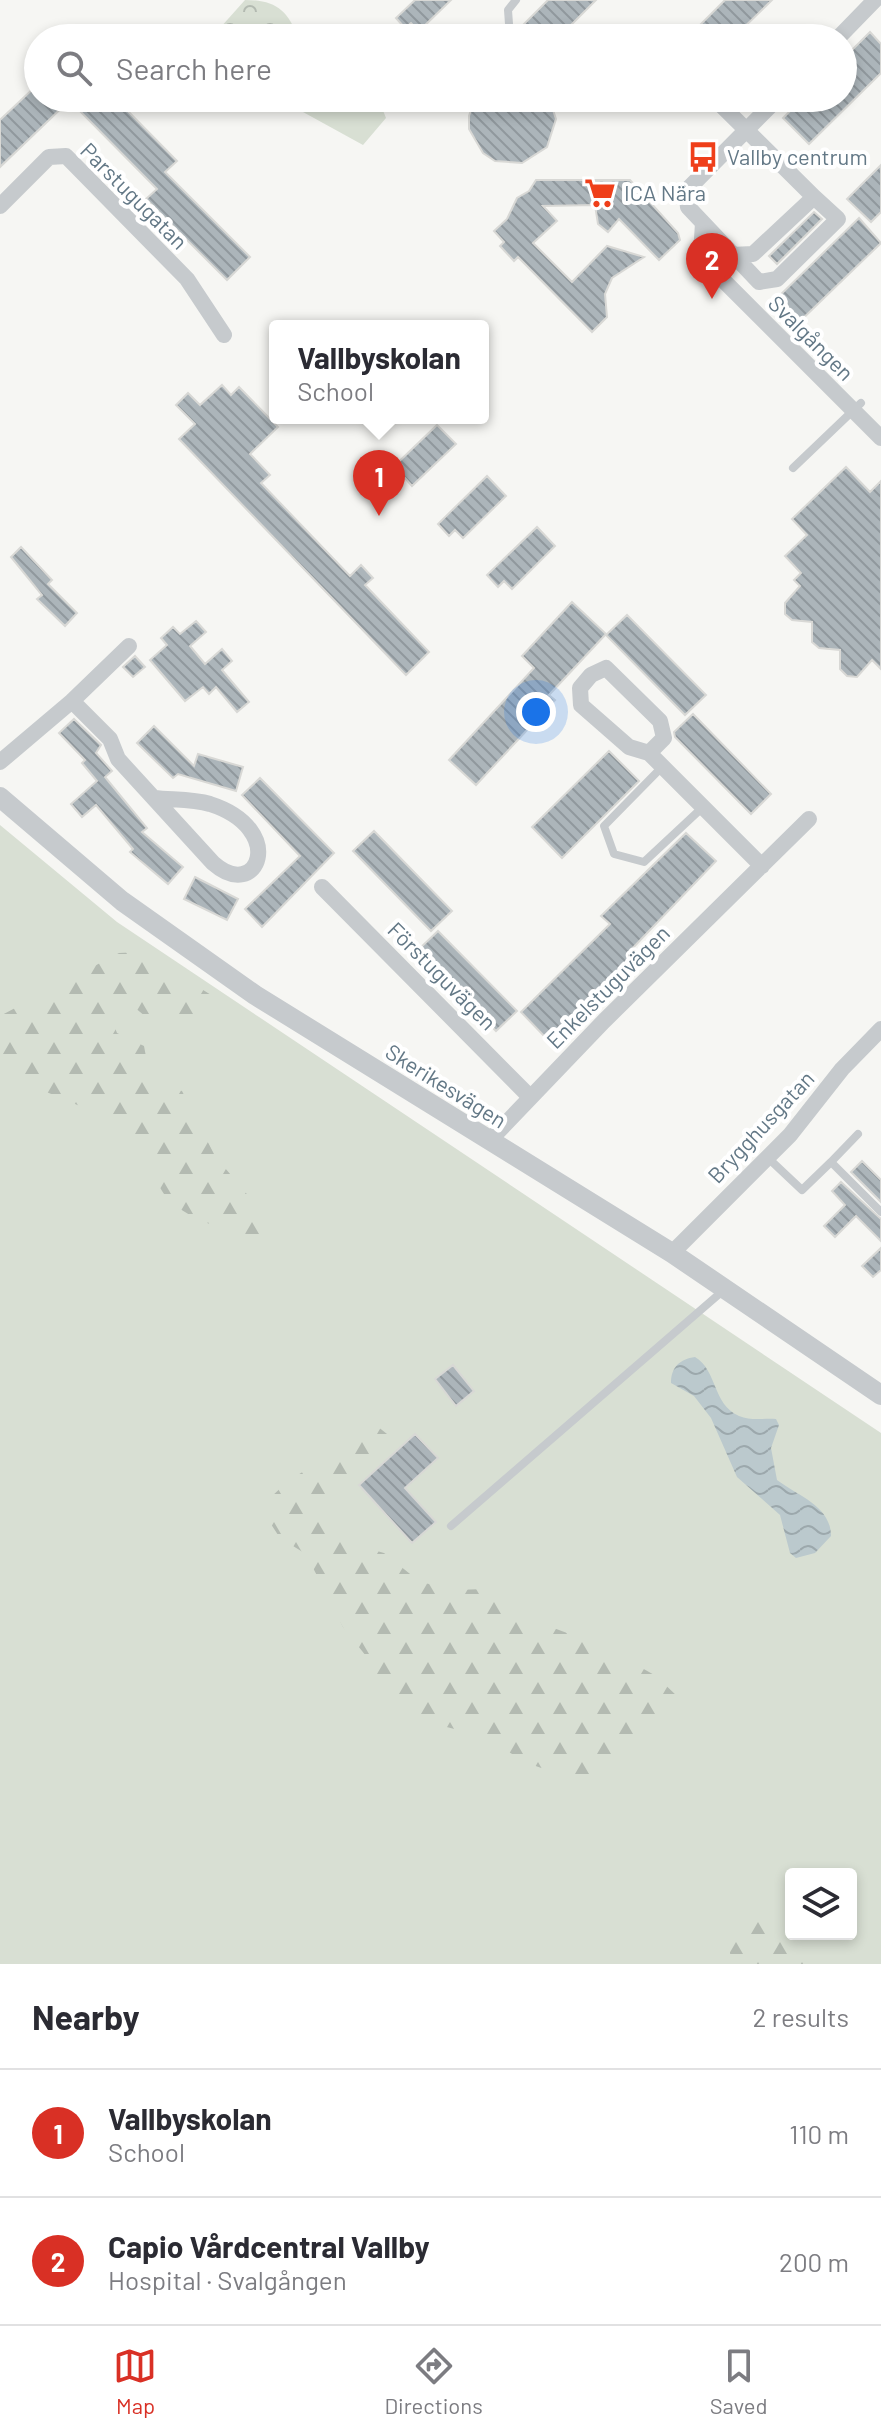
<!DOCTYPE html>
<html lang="en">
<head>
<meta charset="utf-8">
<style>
  :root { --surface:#fff; --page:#f2f2f3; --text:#2b2b33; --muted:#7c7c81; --line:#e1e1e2; --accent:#d93025 }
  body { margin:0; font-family:Barlow,sans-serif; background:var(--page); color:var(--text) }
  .controls { position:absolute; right:24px; bottom:24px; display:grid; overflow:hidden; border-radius:8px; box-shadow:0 4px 12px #0003 }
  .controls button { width:72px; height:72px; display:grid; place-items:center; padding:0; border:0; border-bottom:2px solid var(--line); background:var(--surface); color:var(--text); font:40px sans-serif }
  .you { position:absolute; left:536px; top:712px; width:28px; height:28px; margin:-20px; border:6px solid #fff; border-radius:50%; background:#1a73e8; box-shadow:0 0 0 12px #1a73e833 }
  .badge { display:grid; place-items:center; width:52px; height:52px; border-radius:50%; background:var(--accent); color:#fff; font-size:26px; font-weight:700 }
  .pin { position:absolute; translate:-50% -66px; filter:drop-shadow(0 2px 4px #0008) }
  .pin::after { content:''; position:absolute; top:42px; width:28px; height:24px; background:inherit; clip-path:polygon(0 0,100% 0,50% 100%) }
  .popup { position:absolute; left:269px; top:320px; width:220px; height:104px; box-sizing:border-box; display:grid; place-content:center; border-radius:8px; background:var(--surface); filter:drop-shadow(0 2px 6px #0005); font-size:26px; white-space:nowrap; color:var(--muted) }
  .popup b { font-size:30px; color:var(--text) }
  .popup::after { content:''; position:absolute; left:50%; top:100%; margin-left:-16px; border:16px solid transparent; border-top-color:var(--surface) }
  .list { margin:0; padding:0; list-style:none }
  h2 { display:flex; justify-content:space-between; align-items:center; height:104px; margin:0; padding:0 32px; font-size:34px }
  h2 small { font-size:26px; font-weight:400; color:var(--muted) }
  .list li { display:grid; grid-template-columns:52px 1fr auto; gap:24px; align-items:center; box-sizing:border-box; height:128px; padding:0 32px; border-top:2px solid var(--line) }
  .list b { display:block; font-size:30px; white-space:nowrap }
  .list p { margin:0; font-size:26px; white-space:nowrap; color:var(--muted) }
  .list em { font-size:26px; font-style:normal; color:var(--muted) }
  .icon { flex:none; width:44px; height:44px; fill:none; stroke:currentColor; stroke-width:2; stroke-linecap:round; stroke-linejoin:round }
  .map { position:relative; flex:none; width:881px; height:1964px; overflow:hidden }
  .search { position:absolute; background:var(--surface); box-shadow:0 4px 12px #0003; left:24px; right:24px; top:24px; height:88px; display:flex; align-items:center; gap:20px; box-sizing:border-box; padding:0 28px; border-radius:44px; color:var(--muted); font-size:30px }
  .sheet { height:360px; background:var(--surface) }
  nav { display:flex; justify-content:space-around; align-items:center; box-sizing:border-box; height:112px; border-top:2px solid var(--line); background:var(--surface); font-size:22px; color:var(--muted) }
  nav a { display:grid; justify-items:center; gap:4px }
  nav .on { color:var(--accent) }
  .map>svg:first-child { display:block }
</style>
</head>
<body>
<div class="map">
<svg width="881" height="1964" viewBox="0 0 881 1964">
  <defs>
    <pattern id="forest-firs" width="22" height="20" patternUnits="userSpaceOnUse" patternTransform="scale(2)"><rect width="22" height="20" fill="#d8dfd3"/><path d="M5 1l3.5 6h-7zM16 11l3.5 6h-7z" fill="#b3bab1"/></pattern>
    <pattern id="park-crowns" width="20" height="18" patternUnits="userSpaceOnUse" patternTransform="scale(2)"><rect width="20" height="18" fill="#d8dfd3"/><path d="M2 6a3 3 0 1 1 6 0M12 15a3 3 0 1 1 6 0" fill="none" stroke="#b3bab1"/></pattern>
    <pattern id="water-waves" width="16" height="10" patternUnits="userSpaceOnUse" patternTransform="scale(2)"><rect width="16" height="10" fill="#bbc9cd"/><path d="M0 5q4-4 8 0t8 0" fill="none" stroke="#9ca8ac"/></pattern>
    <pattern id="building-back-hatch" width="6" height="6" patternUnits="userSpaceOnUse" patternTransform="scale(2)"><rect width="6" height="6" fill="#acb5ba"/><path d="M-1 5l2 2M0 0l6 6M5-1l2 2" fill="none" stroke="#90989d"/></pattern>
  </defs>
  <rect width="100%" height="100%" fill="#f6f6f3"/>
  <!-- grass -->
  <path fill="#d8dfd3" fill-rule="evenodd" d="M286 98H378L386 118 363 145 283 101Z
    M0 825 117 922 881 1433V1964H0ZM791 1874H851V1934H791Z"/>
  <!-- forest -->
  <path fill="url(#forest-firs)" d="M142 952 224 1003 194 1017 151 1021 134 1007 120 1005 111 1018 117 1033 144 1046 150 1078 182 1091 215 1156 272 1224V1235C241 1238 193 1222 170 1201 154 1186 152 1158 136 1143 103 1110 43 1090 0 1076V1016L119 953Z
    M377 1426 387 1434 390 1449 334 1494 332 1512 346 1542 384 1553 420 1582 456 1590 484 1589 551 1627 607 1648 656 1676 678 1697C643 1749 634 1755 576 1780L527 1763 482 1736 423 1721 390 1707 366 1656 343 1627 306 1554 280 1538 267 1518 270 1498 288 1481Z
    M769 1916 791 1924V1934H803L822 1964H736L731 1958 727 1938Z"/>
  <!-- park -->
  <path fill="url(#park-crowns)" d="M245 0C275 0 288 10 298 38H211Z"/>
  <!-- water -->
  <path fill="url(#water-waves)" d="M695 1357C718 1371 712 1404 739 1416 751 1421 764 1418 776 1419L779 1425 771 1448 777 1480C798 1496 831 1506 831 1536L815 1553 796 1558 790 1553 780 1515 737 1477 711 1418 694 1396 671 1383C671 1367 680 1359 695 1357Z"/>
  <!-- building -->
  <path fill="url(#building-back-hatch)" stroke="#d8d8d5" stroke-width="2" d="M415 0H451L419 31 411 23 405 28 396 18Z
    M548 0H596L558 38H537L524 24Z
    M725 0H772L733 38H699L693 32Z
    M870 32 881 44V73L809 144 783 118 803 98H843V59Z
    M38 84V98H72L0 167V120Z
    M79 98H115L177 161 165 172 250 257 227 280 146 199 157 189 73 104Z
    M475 98H549L556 119 547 147 522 163 495 161 483 153 469 129V116Z
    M881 165V212L871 222 847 199Z
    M536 180H630L678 233 680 240 659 260 619 219 608 232 598 224 595 205 543 206 557 221 533 243 572 282 607 246 644 257 612 278 605 294 607 317 592 332 518 257 514 261 500 246 504 242 494 231 507 219 517 198 529 191Z
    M814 212 822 219 777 264 769 256Z
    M859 218 881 243 794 327 772 303Z
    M222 385 231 395 239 387 278 427 250 454 270 475 261 483 350 576 361 565 373 578 365 585 429 652 406 675 179 439 195 424 176 405 188 393 200 405Z
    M437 425 456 444 412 486 405 478 398 484 387 473Z
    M846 467 870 492 881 481V669L872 660 857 677 847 676 840 669V650L819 648 812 642V622L792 620 785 614V603L800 586 794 580 801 573 785 556 807 535 792 519Z
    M487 476 506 496 463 538 455 530 449 536 438 524Z
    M537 527 555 546 512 589 504 581 498 587 487 575Z
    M21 547 52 580 48 584 77 613 65 626 37 599 42 595 11 557Z
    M572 602 606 634 549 695 555 700 476 785 449 760 534 668 522 656Z
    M627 615 706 695 685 715 606 635Z
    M196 621 206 632 190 646 205 664 222 649 232 661 222 670 249 702 237 712 216 687 209 694 203 687 185 701 150 660 167 645 161 638 173 627 180 634Z
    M135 656 145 667 133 677 123 667Z
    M693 714 771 794 751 814 675 737 674 732Z
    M74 719 101 745 96 753 112 771 105 777 147 828 142 832 183 867 168 884 130 852 133 849 96 805 82 817 71 804 97 781 82 763 85 760 59 733Z
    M154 726 194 766 198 754 243 767 236 791 178 774 173 778 137 743Z
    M609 751 639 781 562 858 532 827Z
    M260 778 334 853 262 927 245 909 300 856 242 795Z
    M374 831 452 911 431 931 353 851Z
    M686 833 716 861 627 954 631 958 548 1040 521 1012 610 924 601 916Z
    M195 877 238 899 227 920 184 899Z
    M438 931 517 1011 496 1031 417 951Z
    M862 1161 881 1180V1202L851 1172Z
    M841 1182 881 1219V1241L856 1216 835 1237 824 1226 845 1205 832 1191Z
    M881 1248V1270L873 1277 862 1266Z
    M453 1365 474 1391 456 1406 435 1379Z
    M415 1434 438 1458 405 1488 436 1522 412 1543 359 1485Z"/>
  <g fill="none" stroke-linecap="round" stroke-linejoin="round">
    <!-- service -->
    <path stroke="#c6cacd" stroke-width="8" d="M510 38 508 10 516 0
      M793 468 861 403
      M662 767 604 826 614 854 644 862 703 807
      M767 1157 802 1190 831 1162 881 1212
      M831 1162 858 1134
      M451 1526 725 1289"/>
    <!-- minor -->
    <path stroke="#c6cacd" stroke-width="16" d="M838 38 875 0
      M714 98 814 197 753 254 732 255
      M778 98 686 191 688 207 759 282 777 279 838 219 814 197
      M0 206 49 157 66 156 187 279 224 335
      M703 223 701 254 710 267 881 438
      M72 701 129 646
      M649 753 664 738 660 721 606 668 591 675 580 688 581 705 629 747 649 753 762 866
      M0 762 72 701 110 739 118 759 213 863C258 903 288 829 210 804 193 799 173 800 154 798
      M322 887 529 1096
      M489 1141 604 1021 809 819
      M672 1253 790 1135 842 1069 881 1029"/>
    <!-- tertiary -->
    <path stroke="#c6cacd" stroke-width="20" d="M0 797 122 901 255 995 672 1253 881 1395"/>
  </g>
  <!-- icons -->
  <defs>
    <symbol id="bus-bare" viewBox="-9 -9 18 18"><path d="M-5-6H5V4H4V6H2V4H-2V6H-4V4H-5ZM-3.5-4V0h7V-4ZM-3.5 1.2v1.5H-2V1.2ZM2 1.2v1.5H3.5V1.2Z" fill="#ef3f1a" stroke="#fff" stroke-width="2.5" paint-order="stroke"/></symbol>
    <symbol id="supermarket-bare" viewBox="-9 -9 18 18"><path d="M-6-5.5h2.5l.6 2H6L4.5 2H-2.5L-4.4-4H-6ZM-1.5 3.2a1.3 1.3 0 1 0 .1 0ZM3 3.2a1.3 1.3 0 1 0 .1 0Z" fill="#ef3f1a" stroke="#fff" stroke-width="2.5" paint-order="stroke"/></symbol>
  </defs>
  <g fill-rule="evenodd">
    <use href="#bus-bare" x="681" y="135" width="44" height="44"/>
    <use href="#supermarket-bare" x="578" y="171" width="44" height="44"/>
  </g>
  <g text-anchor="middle" stroke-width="8" stroke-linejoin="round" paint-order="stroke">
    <!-- poi labels -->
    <g font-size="22" fill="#637886" stroke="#fff" text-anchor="start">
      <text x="727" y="165">Vallby centrum</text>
      <text x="624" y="201">ICA Nära</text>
    </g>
    <!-- street labels -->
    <g font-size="22" fill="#637886" stroke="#fff">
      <text transform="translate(134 196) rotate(45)" y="8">Parstugugatan</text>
      <text transform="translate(811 338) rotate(45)" y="8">Svalgången</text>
      <text transform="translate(442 976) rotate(45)" y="8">Förstuguvägen</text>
      <text transform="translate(608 987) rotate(-45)" y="8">Enkelstuguvägen</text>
      <text transform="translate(446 1086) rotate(32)" y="8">Skerikesvägen</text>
      <text transform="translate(761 1127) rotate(-47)" y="8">Brygghusgatan</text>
    </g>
  </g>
</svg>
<div class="controls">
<button><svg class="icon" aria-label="layers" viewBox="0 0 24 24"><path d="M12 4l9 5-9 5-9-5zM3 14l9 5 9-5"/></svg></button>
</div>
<div class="you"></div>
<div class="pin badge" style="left:379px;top:516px">1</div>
<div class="popup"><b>Vallbyskolan</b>School</div>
<div class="pin badge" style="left:712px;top:299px">2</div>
<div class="search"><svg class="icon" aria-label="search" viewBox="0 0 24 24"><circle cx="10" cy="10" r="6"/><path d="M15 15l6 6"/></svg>Search here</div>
</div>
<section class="sheet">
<h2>Nearby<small>2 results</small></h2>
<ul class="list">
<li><span class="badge">1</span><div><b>Vallbyskolan</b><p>School</p></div><em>110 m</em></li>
<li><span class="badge">2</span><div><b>Capio Vårdcentral Vallby</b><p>Hospital · Svalgången</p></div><em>200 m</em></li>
</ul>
</section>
<nav>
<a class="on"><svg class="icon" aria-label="map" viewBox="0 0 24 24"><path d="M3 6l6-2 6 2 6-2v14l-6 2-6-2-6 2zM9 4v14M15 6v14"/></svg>Map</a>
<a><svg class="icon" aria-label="directions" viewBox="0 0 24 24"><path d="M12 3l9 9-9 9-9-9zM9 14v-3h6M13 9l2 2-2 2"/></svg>Directions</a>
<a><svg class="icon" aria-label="saved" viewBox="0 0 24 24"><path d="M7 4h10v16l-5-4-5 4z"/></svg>Saved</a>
</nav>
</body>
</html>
